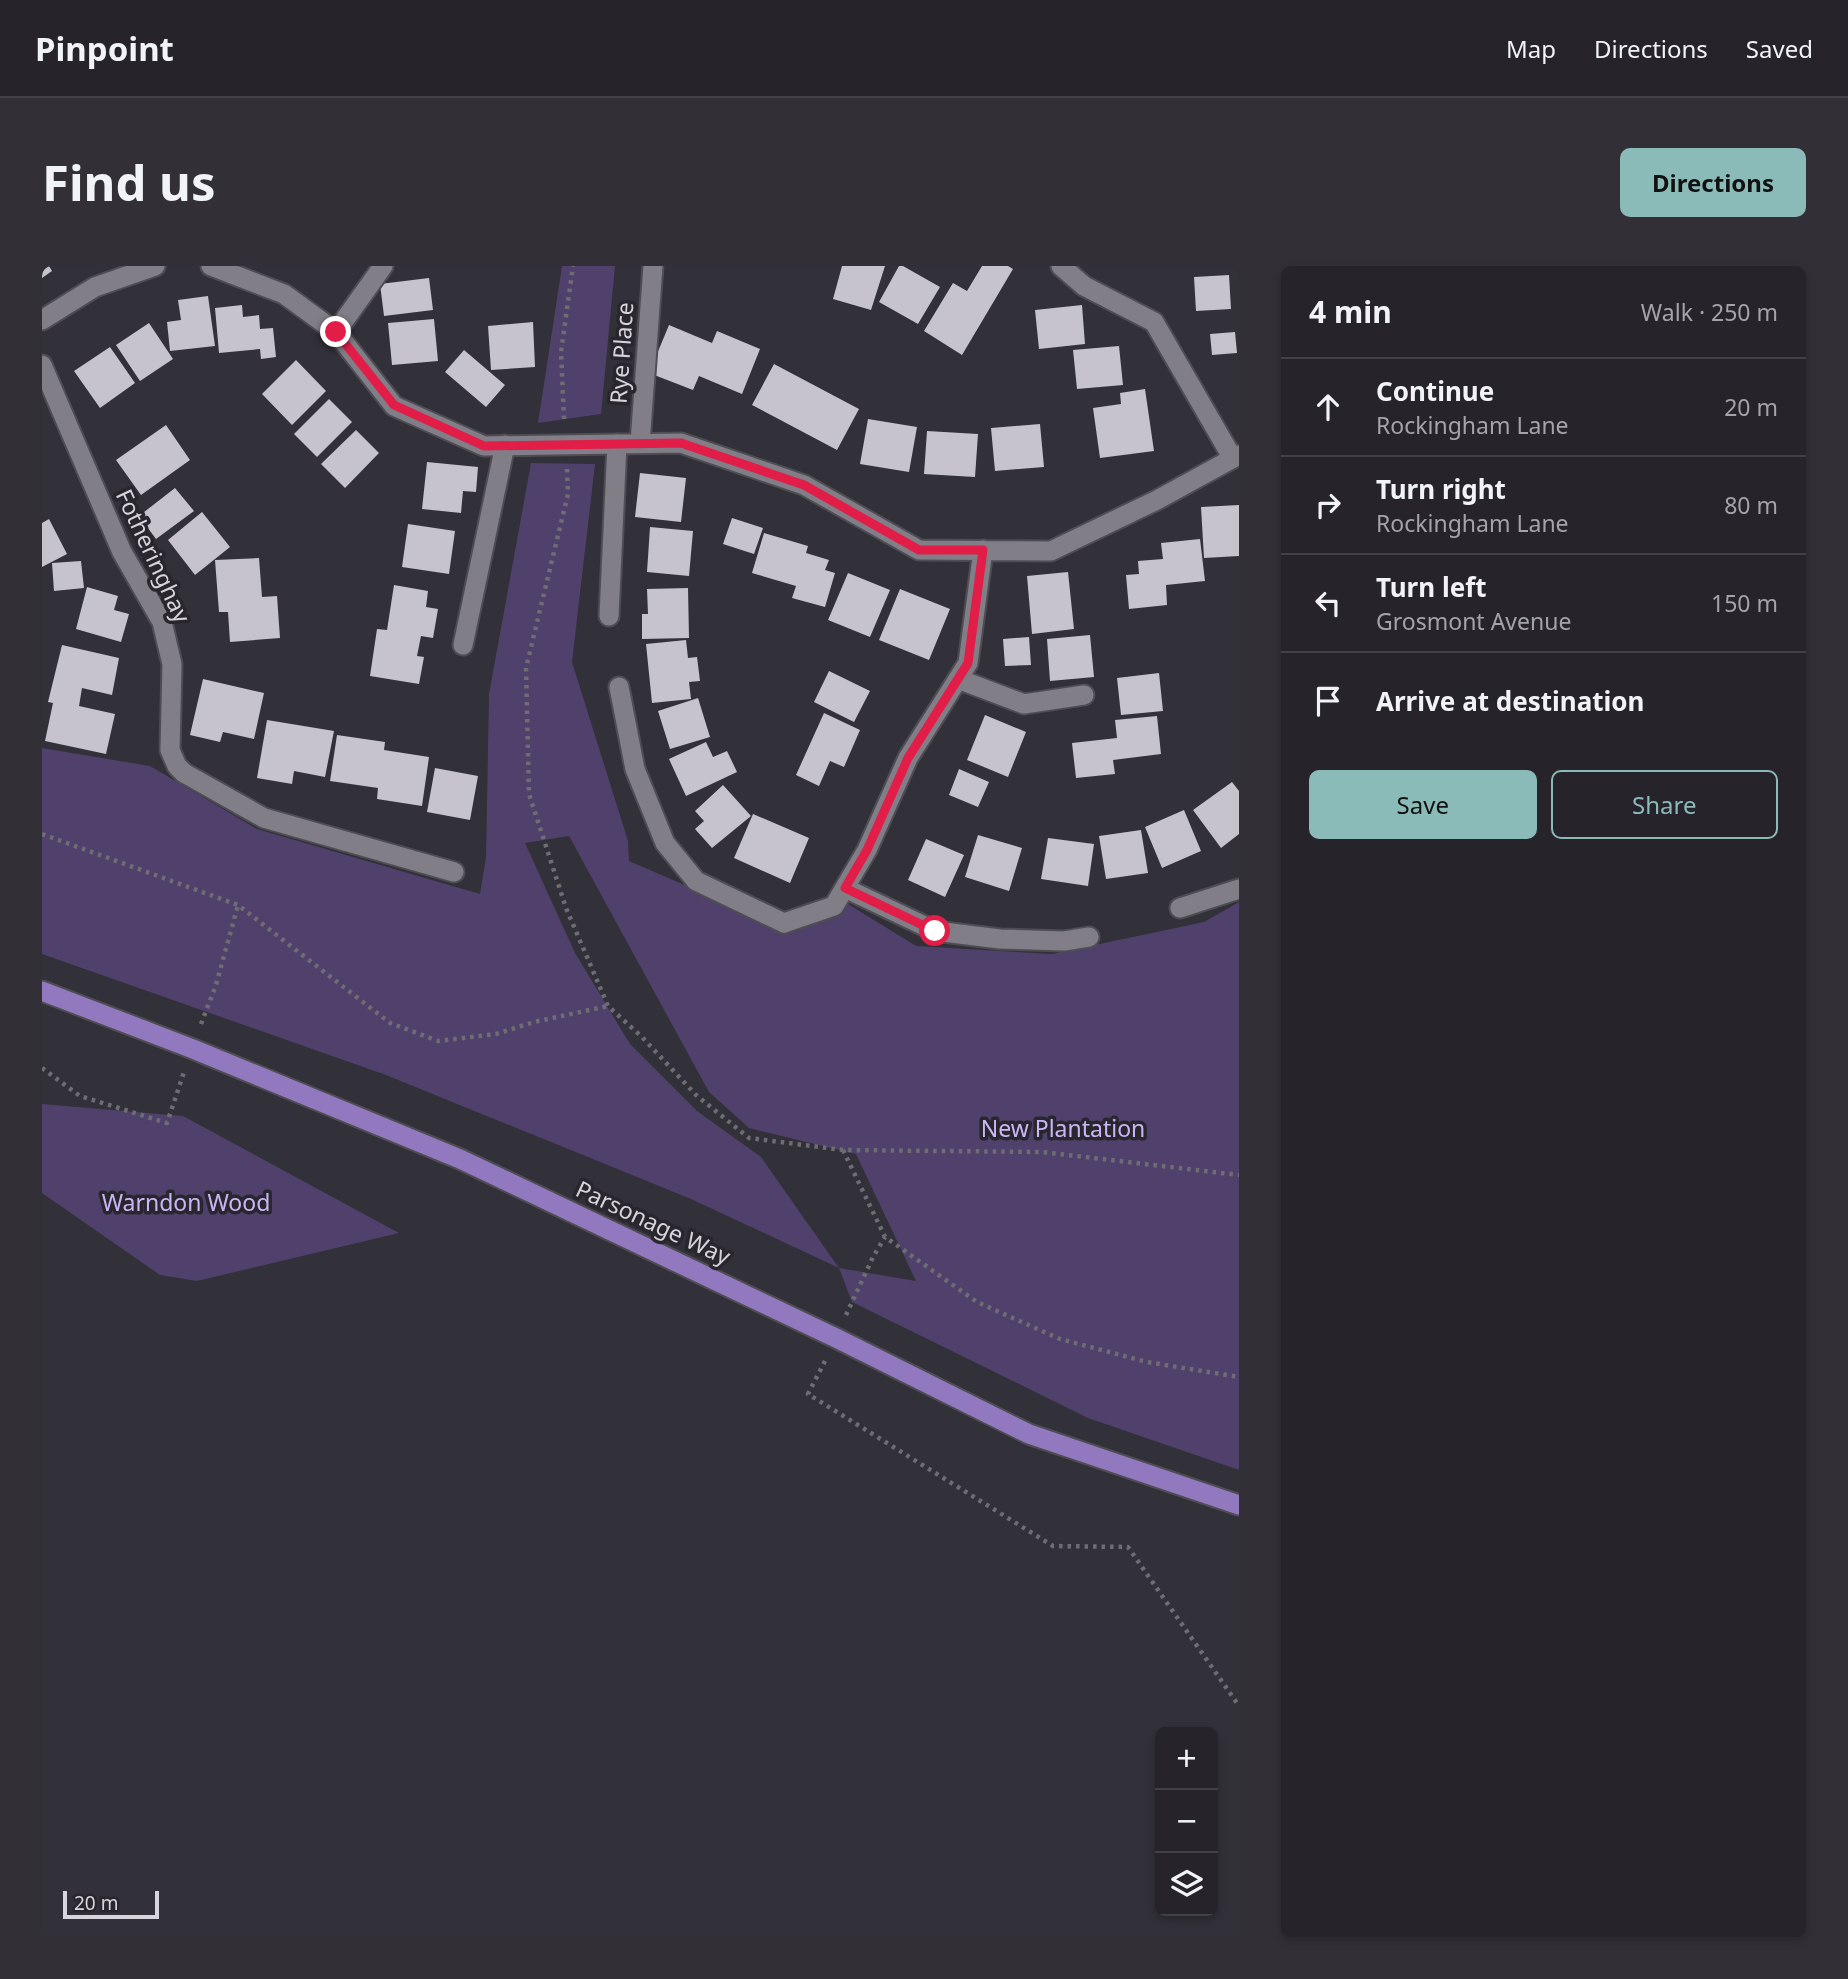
<!DOCTYPE html>
<html lang="en">
<head>
<meta charset="utf-8">
<style>
  :root { --surface:#26242a; --page:#323036; --text:#f1f3f6; --muted:#a4a4a8; --line:#424147; --accent:#8bbbb9 }
  body { margin:0; font-family:"Noto Sans",sans-serif; background:var(--page); color:var(--text) }
  .controls { position:absolute; right:21px; bottom:21px; display:grid; overflow:hidden; border-radius:10px; box-shadow:0 4px 10px #0003 }
  .controls button { width:63px; height:63px; display:grid; place-items:center; padding:0; border:0; border-bottom:2px solid var(--line); background:var(--surface); color:var(--text); font:35px sans-serif }
  .scale { position:absolute; left:21px; bottom:18px; width:96px; box-sizing:border-box; padding-left:7px; border:4px solid #d7d5db; border-top:0; font-size:19px; line-height:24px; white-space:nowrap; color:#d7d5db; -webkit-text-stroke:5px #29262e; paint-order:stroke }
  .stop { position:absolute; width:21px; height:21px; margin:-16px; border:5px solid #e11d48; border-radius:50%; background:#fff }
  .stop.end { background:#e11d48; border-color:#fff; box-shadow:0 2px 7px #0008 }
  .list { margin:0; padding:0; list-style:none }
  h2 { display:flex; justify-content:space-between; align-items:center; height:91px; margin:0; padding:0 28px; font-size:30px }
  h2 small { font-size:23px; font-weight:400; color:var(--muted) }
  .list li { display:grid; grid-template-columns:46px 1fr auto; gap:21px; align-items:center; box-sizing:border-box; height:98px; padding:0 28px; border-top:2px solid var(--line) }
  .list b { display:block; font-size:26px; white-space:nowrap }
  .list p { margin:0; font-size:23px; white-space:nowrap; color:var(--muted) }
  .list em { font-size:23px; font-style:normal; color:var(--muted) }
  .actions { display:flex; gap:14px; padding:21px 28px }
  .actions a { flex:1; padding:16px 0; border:2px solid var(--accent); border-radius:10px; text-align:center; font-size:24px; color:var(--accent) }
  .actions .main { background:var(--accent); color:#111 }
  .icon { flex:none; width:38px; height:38px; fill:none; stroke:currentColor; stroke-width:2; stroke-linecap:round; stroke-linejoin:round }
  .map { position:relative; flex:none; width:1197px; height:1671px; overflow:hidden; border-radius:10px }
  header { display:flex; align-items:center; gap:42px; box-sizing:border-box; height:98px; padding:0 35px; background:var(--surface); border-bottom:2px solid var(--line) }
  header strong { font-size:33px }
  nav { display:flex; gap:38px; margin-inline-start:auto; font-size:24px }
  .intro { display:flex; align-items:center; justify-content:space-between; box-sizing:border-box; height:168px; padding:0 42px }
  h1 { margin:0; font-size:49px }
  .button { padding:18px 32px; border-radius:10px; background:var(--accent); color:#111; font-size:24px; font-weight:700 }
  main { display:flex; gap:42px; padding:0 42px }
  aside { flex:1; background:var(--surface); border-radius:10px; box-shadow:0 4px 10px #0003 }
  .map>svg:first-child { display:block }
</style>
</head>
<body>
<header>
<strong>Pinpoint</strong>
<nav><a>Map</a><a>Directions</a><a>Saved</a></nav>
</header>
<div class="intro"><h1>Find us</h1><a class="button">Directions</a></div>
<main>
<div class="map">
<svg width="1197" height="1671" viewBox="0 0 1197 1671">
  <rect width="100%" height="100%" fill="#323038"/>
  <!-- green -->
  <path fill="#4f416b" fill-rule="evenodd" d="M520 0H573L559 148 496 157Z
    M489 197 553 198 530 396 586 575 587 595 726 655 743 668 806 638 874 680 1010 688 1162 656 1197 636V1204L1046 1152 810 1036 797 1002 649 933 344 809 0 688V482L108 500 215 563 438 628 444 591 447 428ZM527 570 667 826 707 862 814 888 874 1015 797 1002 719 891 655 845 588 778 533 687 483 577Z
    M0 838 141 850 357 967 155 1015 118 1009 0 927Z"/>
  <!-- building -->
  <path fill="#c6c3cd" d="M0 0H7L10 5 0 12Z
    M800 0H843L829 44 791 33Z
    M857 0H861L898 21 876 58 837 36Z
    M940 0H966L971 3 920 89 882 65 911 17 925 25Z
    M1187 9 1189 43 1154 45 1152 11Z
    M387 12 391 44 342 50 338 18Z
    M166 30 173 80 128 85 125 56 139 54 136 34Z
    M200 39 201 51 217 49 218 63 231 62 234 91 219 93 218 83 177 87 173 42Z
    M1040 39 1043 78 997 83 993 44Z
    M392 53 396 95 350 99 346 57Z
    M491 56 493 101 449 104 446 60Z
    M107 57 131 93 98 115 74 79Z
    M627 59 670 77 675 65 718 83 700 128 657 110 651 124 607 107Z
    M1193 66 1195 87 1170 89 1168 68Z
    M1077 80 1081 119 1035 123 1031 84Z
    M68 81 93 117 58 142 32 105Z
    M422 84 463 119 444 141 403 106Z
    M254 94 284 125 250 159 220 128Z
    M732 98 817 143 795 184 710 139Z
    M1103 123 1112 185 1058 192 1051 142 1079 138 1078 127Z
    M287 133 310 156 275 191 252 168Z
    M826 153 875 161 867 206 818 198Z
    M998 158 1002 201 953 205 949 162Z
    M124 159 148 194 99 229 74 194Z
    M314 164 337 187 303 222 279 198Z
    M885 165 936 168 933 211 882 208Z
    M385 196 436 201 434 226 421 225 419 247 380 243Z
    M598 207 644 212 639 256 593 251Z
    M133 222 152 245 114 273 97 250Z
    M1197 239V290L1162 292 1159 241Z
    M160 246 188 281 153 309 126 274Z
    M690 252 721 262 712 288 681 278Z
    M7 253 25 288 0 301V257Z
    M366 258 413 265 407 308 360 301Z
    M608 261 651 265 647 310 605 306Z
    M722 267 766 280 764 287 787 294 783 304 793 307 783 341 750 332 754 320 710 307Z
    M1158 273 1163 315 1124 319 1125 339 1087 343 1084 309 1097 308 1096 295 1121 293 1119 277Z
    M217 292 220 331 235 330 238 372 188 376 186 346H177L173 294Z
    M39 295 42 322 12 325 10 297Z
    M1026 306 1032 363 990 368 985 310Z
    M806 307 848 324 828 371 786 354Z
    M352 319 386 325 384 341 396 343 391 372 379 370 375 390 382 391 377 418 328 410 335 363 345 364Z
    M45 321 76 330 72 344 87 348 79 376 34 363Z
    M646 322 647 372 600 373V348H606L605 323Z
    M858 323 908 343 887 394 837 374Z
    M1048 369 1052 411 1008 415 1005 373Z
    M987 371 989 399 963 400 961 373Z
    M644 374 646 392 655 391 658 415 647 416 649 433 610 437 604 378Z
    M20 379 77 392 70 429 40 422 37 440 73 448 64 488 3 475 11 437 6 436Z
    M787 405 828 425 812 456 772 436Z
    M1117 407 1121 445 1079 449 1075 412Z
    M161 413 222 427 212 473 181 466 178 476 148 469Z
    M656 432 668 471 628 483 616 445Z
    M782 447 818 464 802 501 788 495 777 520 754 509Z
    M943 449 984 466 966 511 925 494Z
    M1115 450 1119 488 1071 494 1073 508 1034 512 1030 477 1075 472 1073 454Z
    M225 454 292 465 283 511 252 505 250 518 215 512Z
    M295 469 343 476 342 484 387 491 380 540 335 533 336 522 288 515Z
    M664 476 671 491 685 485 695 506 644 530 627 493Z
    M393 502 436 510 428 554 385 546Z
    M917 503 947 516 936 541 907 529Z
    M1190 516 1197 525V568L1179 582 1151 544Z
    M681 519 709 550 670 582 653 563 662 555 653 545Z
    M1142 544 1159 585 1120 602 1103 561Z
    M711 548 767 572 748 617 692 592Z
    M1099 564 1106 607 1064 613 1057 570Z
    M936 569 980 582 967 625 923 611Z
    M1006 572 1052 578 1046 620 999 613Z
    M884 573 922 589 903 631 866 614Z"/>
  <g fill="none" stroke-linecap="round" stroke-linejoin="round">
    <defs>
      <path id="service" d="M567 350 575 178
        M421 379 463 179
        M916 413 982 438 1042 429
        M577 421 593 503 623 577 654 615 742 657
        M142 507 222 552 412 606"/>
      <path id="minor" d="M169 0 242 28 294 66 352 140 442 180 639 177 762 219 877 284 1009 285 1115 234 1197 189
        M1019 0 1042 20 1112 56 1190 191
        M0 54 53 21 113 0
        M294 66 341 0
        M0 99 80 286 120 356 130 398 128 484 135 500 142 507
        M598 177 611 0
        M803 622 893 665 958 673 1022 675 1047 671
        M1138 642 1197 623
        M742 657 792 640 825 584 866 492 926 397 941 284"/>
      <path id="primary" d="M0 725 151 783 418 893 794 1072 987 1168 1197 1239"/>
    </defs>
    <!-- service casing -->
    <use href="#service" stroke="#4f4d54" stroke-width="23"/>
    <!-- minor casing -->
    <use href="#minor" stroke="#4f4d54" stroke-width="23"/>
    <!-- primary casing -->
    <use href="#primary" stroke="#4f4d54" stroke-width="23"/>
    <!-- path -->
    <path stroke="#6f6d74" stroke-width="4.5" stroke-dasharray="3.5 5" stroke-linecap="butt" d="M522 153 519 86 531 0
      M525 203 526 228 484 402 487 528 524 642 566 740 600 771 654 829 707 872 801 884 1000 886 1197 909
      M0 568 196 639 348 757 396 775 454 768 492 756 566 740
      M159 758 174 719 196 639
      M0 802 38 830 125 857 142 806
      M801 884 843 971 935 1036 1018 1073 1105 1096 1197 1111
      M804 1049 831 991 843 971
      M783 1095 766 1128 1011 1280 1086 1281 1197 1440"/>
    <!-- service -->
    <use href="#service" stroke="#817e88" stroke-width="19"/>
    <!-- minor -->
    <use href="#minor" stroke="#817e88" stroke-width="19"/>
    <!-- primary -->
    <use href="#primary" stroke="#9279bf" stroke-width="19"/>
  </g>
  <g fill="none" stroke-linecap="round" stroke-linejoin="round">
    <!-- route -->
    <path stroke="#e11d48" stroke-width="9" d="M294 66 352 139 442 180 639 177 762 219 877 284H941L926 397 866 492 825 584 803 622 893 665"/>
  </g>
  <g text-anchor="middle" stroke-width="7" stroke-linejoin="round" paint-order="stroke">
    <!-- street labels -->
    <g font-size="23" fill="#d7d5db" stroke="#29262e">
      <text transform="translate(580 87) rotate(-86)" y="8">Rye Place</text>
      <text transform="translate(111 290) rotate(65)" y="8">Fotheringhay</text>
      <text transform="translate(611 957) rotate(25)" y="8">Parsonage Way</text>
    </g>
    <!-- park labels -->
    <g font-size="23" fill="#cab6f6" stroke="#29262e">
      <text x="1021" y="871">New Plantation</text>
      <text x="144" y="945">Warndon Wood</text>
    </g>
  </g>
</svg>
<div class="controls">
<button>+</button>
<button>−</button>
<button><svg class="icon" aria-label="layers" viewBox="0 0 24 24"><path d="M12 4l9 5-9 5-9-5zM3 14l9 5 9-5"/></svg></button>
</div>
<div class="scale">20 m</div>
<div class="stop" style="left:893px;top:665px"></div>
<div class="stop end" style="left:294px;top:66px"></div>
</div>
<aside>
<h2>4 min<small>Walk · 250 m</small></h2>
<ul class="list">
<li><svg class="icon" aria-label="ahead" viewBox="0 0 24 24"><path d="M12 20V5M6 11l6-6 6 6"/></svg><div><b>Continue</b><p>Rockingham Lane</p></div><em>20 m</em></li>
<li><svg class="icon" aria-label="right" viewBox="0 0 24 24"><path d="M7 20v-9h11M14 6l5 5-5 5"/></svg><div><b>Turn right</b><p>Rockingham Lane</p></div><em>80 m</em></li>
<li><svg class="icon" aria-label="left" viewBox="0 0 24 24"><path d="M17 20v-9H6M10 6l-5 5 5 5"/></svg><div><b>Turn left</b><p>Grosmont Avenue</p></div><em>150 m</em></li>
<li><svg class="icon" aria-label="arrive" viewBox="0 0 24 24"><path d="M6 21V4h12l-3 4 3 4H6"/></svg><div><b>Arrive at destination</b></div></li>
</ul>
<div class="actions"><a class="main">Save</a><a>Share</a></div>
</aside>
</main>
</body>
</html>
